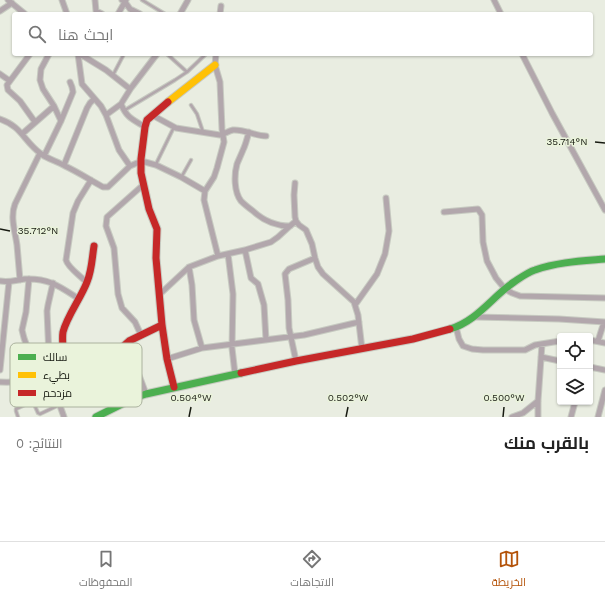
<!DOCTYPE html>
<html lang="ar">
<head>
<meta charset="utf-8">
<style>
  :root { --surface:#fff; --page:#f2f2f2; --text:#222; --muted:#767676; --line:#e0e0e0; --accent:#b45309 }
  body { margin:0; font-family:"Work Sans",Cairo,sans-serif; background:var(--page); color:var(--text); direction:rtl }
  .controls { position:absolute; right:12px; bottom:12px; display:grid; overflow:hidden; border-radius:4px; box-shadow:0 1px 3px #0004 }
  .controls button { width:36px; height:36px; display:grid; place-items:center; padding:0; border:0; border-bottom:1px solid var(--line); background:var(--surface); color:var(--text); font:20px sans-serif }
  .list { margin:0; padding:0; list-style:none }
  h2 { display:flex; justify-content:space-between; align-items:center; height:52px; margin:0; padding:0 16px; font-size:17px }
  h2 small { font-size:13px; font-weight:400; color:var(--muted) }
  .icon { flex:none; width:22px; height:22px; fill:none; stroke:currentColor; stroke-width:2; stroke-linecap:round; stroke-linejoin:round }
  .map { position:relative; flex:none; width:605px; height:417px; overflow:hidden; direction:ltr }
  .search { position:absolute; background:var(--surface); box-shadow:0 1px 3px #0004; left:12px; right:12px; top:12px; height:44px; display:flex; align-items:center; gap:10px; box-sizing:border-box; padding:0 14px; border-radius:4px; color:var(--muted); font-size:15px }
  .sheet { height:124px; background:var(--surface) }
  nav { display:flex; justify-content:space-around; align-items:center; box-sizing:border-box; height:56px; border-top:1px solid var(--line); background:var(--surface); font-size:11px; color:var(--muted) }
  nav a { display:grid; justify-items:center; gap:2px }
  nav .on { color:var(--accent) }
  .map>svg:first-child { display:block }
</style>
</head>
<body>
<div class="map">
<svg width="605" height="417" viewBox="0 0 605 417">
  <rect width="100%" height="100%" fill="#e9ede1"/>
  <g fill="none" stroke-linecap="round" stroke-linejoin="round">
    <defs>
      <path id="lane" d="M142 0 165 14
        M167 54 187 72
        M113 75 124 54
        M191 105 197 114 203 132
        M125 110 175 80 187 72 206 54
        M156 164 174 127
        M182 176 191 160
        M18 417 16 411V409L31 402 34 404 38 413 40 414 59 405"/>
      <path id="street" d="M8 0 25 14
        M62 0 67 14
        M95 0 96 11 102 14
        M122 0 125 2 130 9 140 14
        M494 0 501 14
        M0 11 12 3
        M118 14 126 0
        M180 14 188 0
        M220 14 221 6
        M30 54 7 85 8 90 20 101 35 122
        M49 54 41 69 40 80 43 89 54 106 61 121
        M78 54 82 84 101 106 106 115 119 150 130 166
        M80 54 106 70 130 89
        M216 54 215 65 220 82 222 129 224 142 217 168 214 177 205 191 204 200 218 256
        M522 54 552 113 605 210
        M0 74 10 81
        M121 104C127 118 132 119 145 127
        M106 115 121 104 131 88 157 54
        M152 115 176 128 220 135C225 134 228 131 233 130 244 129 255 136 266 136
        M0 119C21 126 24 141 40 153 47 159 57 161 65 166 78 172 90 180 103 187H108L130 166 137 163 145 162 156 165 181 177 205 191
        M249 132C247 138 246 144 243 150 241 155 239 159 237 164 234 175 234 192 241 201 245 205 249 208 253 211 264 221 275 226 290 226
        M22 134 54 106
        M44 156 61 121 73 92 72 87 70 82
        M64 165 87 108 90 103 94 99
        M295 183 294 195 295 217 296 221 299 225 306 230 312 244 315 258 318 267 323 274 354 302 358 315 362 349
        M444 212 478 209 482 215 483 242 487 261 496 278 505 289 512 293 520 296 605 298
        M245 250 251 278 258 284 264 305 266 340
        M228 254 233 294 232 348 235 374
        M189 267 192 285 194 320 202 348
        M29 279 26 312 22 330 24 338 30 355 34 357 63 356
        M20 280C19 268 18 256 17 245 15 231 10 217 15 204L40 153
        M0 281C9 283 16 280 25 279 49 278 59 286 79 299
        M87 283C81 276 68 268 66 260L73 213 78 201 91 180
        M160 294 189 267 218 256 245 250 271 242 278 237 290 226 296 221
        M355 305 377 274 385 254 389 231 386 198
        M474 317 559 319 605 322
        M456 327 459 339 463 346 472 349 483 350H525L535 345 560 341
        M141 335 135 322 122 308 118 294 114 248 106 226 107 217 143 185
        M590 340 605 343
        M129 341 134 362 146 394
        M598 341 604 322
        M40 356 41 379
        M49 356 47 311 48 305 53 283
        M541 357 560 361
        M167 359 202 348 304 335 359 322
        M296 361 289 328 288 300 285 274 289 269 315 258
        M590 367 605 370
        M0 370 9 282
        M0 382C22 383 42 379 64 375
        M55 392 64 417
        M512 417 523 413 538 401
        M538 417V401L542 344
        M571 417 575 402
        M598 417 605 390"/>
      <path id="fast" d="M450 329C477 321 492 297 514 282 520 278 528 272 535 270 558 262 582 261 605 259
        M96 417 134 398 146 394 241 373"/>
      <path id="slow" d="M168 102 215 65"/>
      <path id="jam" d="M168 102 147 120 145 127 141 159V173L149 209 157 229 156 258 162 325 167 359 174 387
        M94 246C92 258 92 270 87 282 81 298 67 316 63 332 62 338 63 345 63 350 63 363 60 388 81 384L129 341 162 325
        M241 373 296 361 413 339 450 329"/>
    </defs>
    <!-- lane casing -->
    <use href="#lane" stroke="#c7cac1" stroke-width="4.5"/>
    <!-- street casing -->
    <use href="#street" stroke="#c7cac1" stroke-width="7"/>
    <!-- fast casing -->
    <use href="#fast" stroke="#c7cac1" stroke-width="9"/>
    <!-- slow casing -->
    <use href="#slow" stroke="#c7cac1" stroke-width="9"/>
    <!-- jam casing -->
    <use href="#jam" stroke="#c7cac1" stroke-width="9"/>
    <!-- lane -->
    <use href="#lane" stroke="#b2a7ac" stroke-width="2.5"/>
    <!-- street -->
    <use href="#street" stroke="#b2a7ac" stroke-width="5"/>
    <!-- fast -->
    <use href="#fast" stroke="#4caf50" stroke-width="7"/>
    <!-- slow -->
    <use href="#slow" stroke="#ffc107" stroke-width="7"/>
    <!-- jam -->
    <use href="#jam" stroke="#c62828" stroke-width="7"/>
  </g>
  <!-- ticks -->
  <path fill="none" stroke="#171a11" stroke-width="1.5" d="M595 142 605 143M0 229 10 231M189 417 191 407M346 417 348 407M503 417 504 407"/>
  <!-- legend -->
  <rect x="10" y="343" width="132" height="64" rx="6" fill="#eaf3db" stroke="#abb29e" stroke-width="1"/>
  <rect x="18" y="354" width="18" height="6" fill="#4caf50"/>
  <rect x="18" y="372" width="18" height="6" fill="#ffc107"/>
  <rect x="18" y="390" width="18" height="6" fill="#c62828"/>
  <g font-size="11" fill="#171a11">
    <text x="43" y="361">سالك</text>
    <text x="43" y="379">بطيء</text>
    <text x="43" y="397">مزدحم</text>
  </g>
  <g font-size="10" text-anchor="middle" fill="#171a11" stroke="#eaf3db" stroke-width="3" stroke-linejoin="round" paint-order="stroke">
    <text x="567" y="145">35.714°N</text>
    <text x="38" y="234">35.712°N</text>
    <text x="191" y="401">0.504°W</text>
    <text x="348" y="401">0.502°W</text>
    <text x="504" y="401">0.500°W</text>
  </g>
</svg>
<div class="controls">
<button><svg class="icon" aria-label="locate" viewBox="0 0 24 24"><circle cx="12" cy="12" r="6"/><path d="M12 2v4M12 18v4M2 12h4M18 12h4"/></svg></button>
<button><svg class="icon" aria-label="layers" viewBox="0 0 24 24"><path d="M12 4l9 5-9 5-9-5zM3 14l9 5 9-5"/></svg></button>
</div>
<div class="search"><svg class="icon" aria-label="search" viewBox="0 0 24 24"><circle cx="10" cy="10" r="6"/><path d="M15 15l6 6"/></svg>ابحث هنا</div>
</div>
<section class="sheet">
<h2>بالقرب منك<small>النتائج: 0</small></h2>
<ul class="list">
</ul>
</section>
<nav>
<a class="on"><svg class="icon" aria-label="map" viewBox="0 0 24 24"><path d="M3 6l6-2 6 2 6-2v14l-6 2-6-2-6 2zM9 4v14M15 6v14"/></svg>الخريطة</a>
<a><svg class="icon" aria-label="directions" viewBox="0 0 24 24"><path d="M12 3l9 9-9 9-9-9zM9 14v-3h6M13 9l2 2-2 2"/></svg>الاتجاهات</a>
<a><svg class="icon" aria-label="saved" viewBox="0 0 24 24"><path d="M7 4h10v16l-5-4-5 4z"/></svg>المحفوظات</a>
</nav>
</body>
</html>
